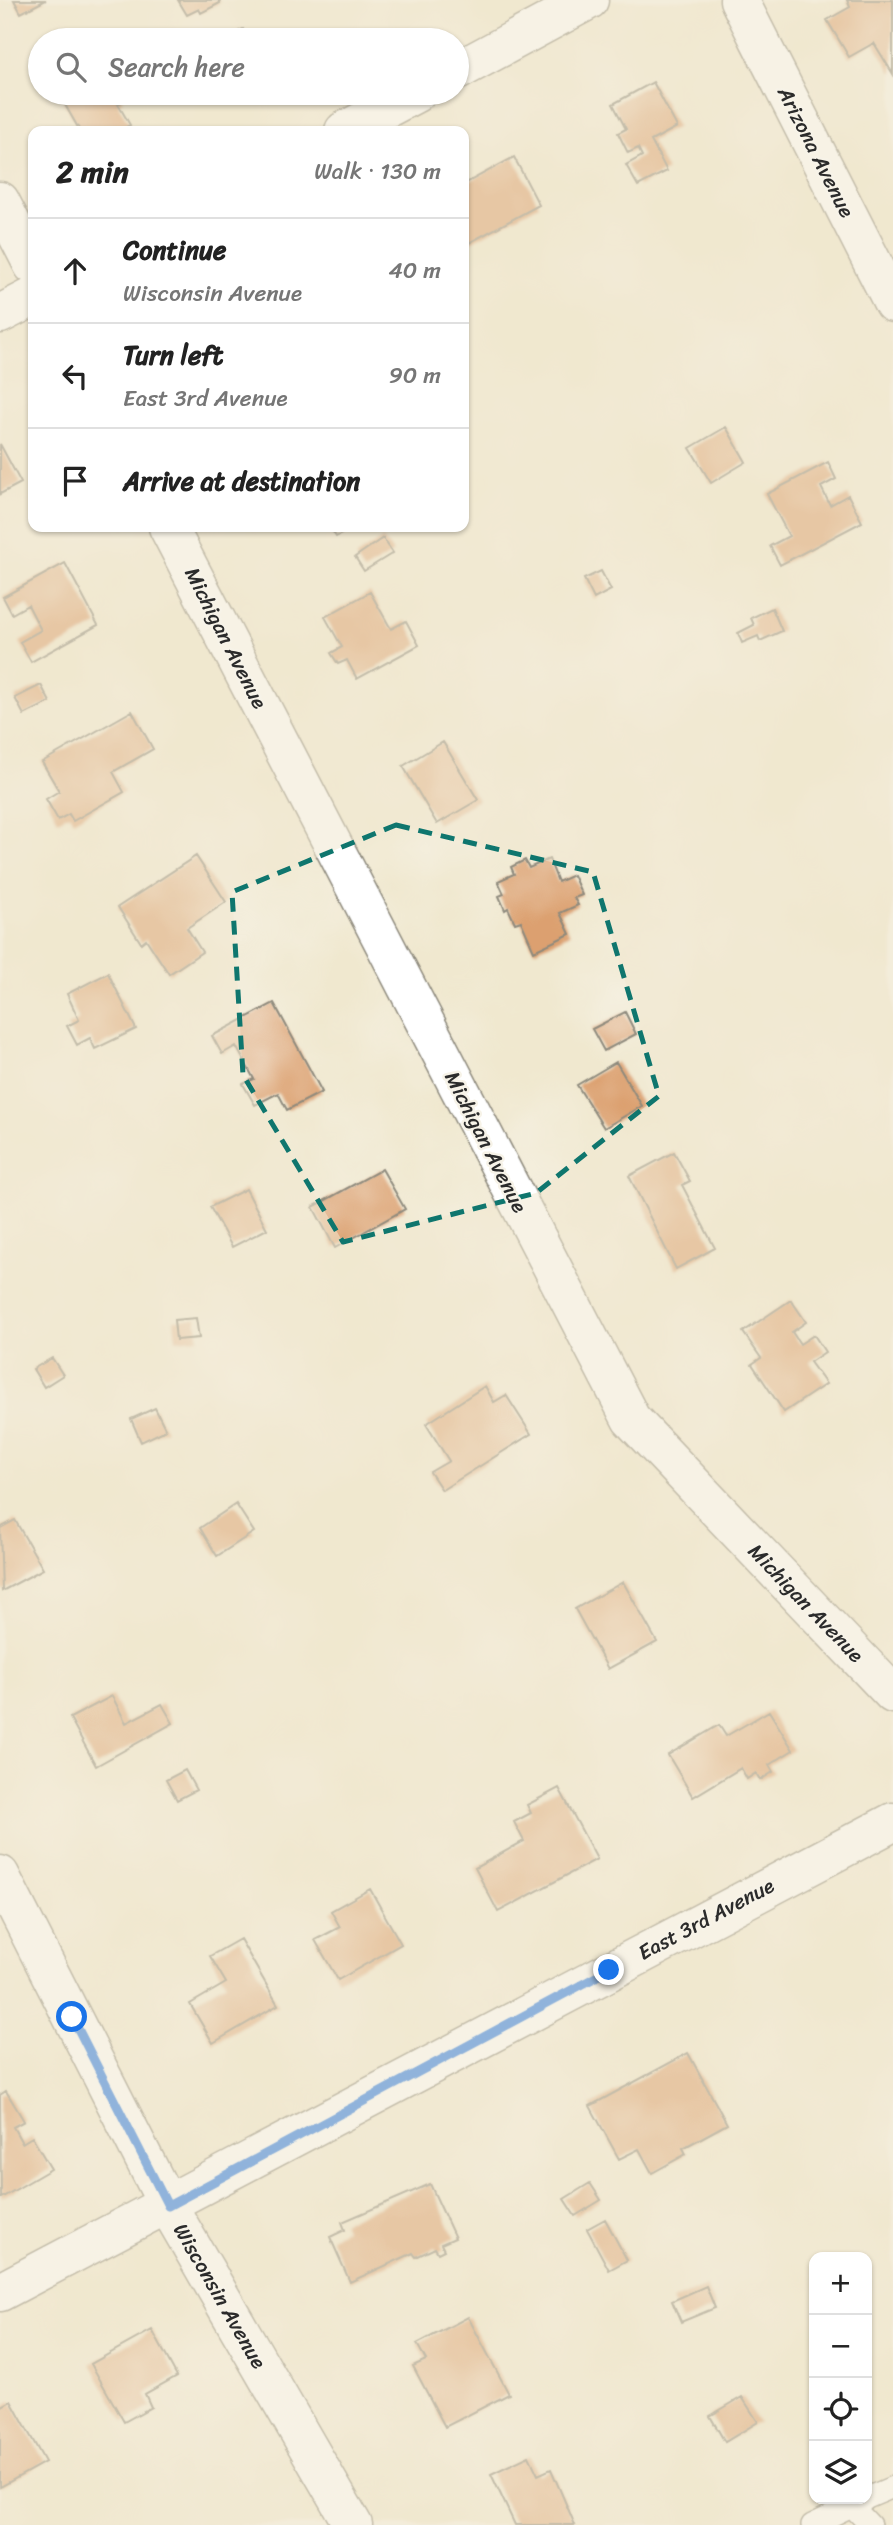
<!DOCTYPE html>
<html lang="en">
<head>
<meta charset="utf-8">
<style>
  :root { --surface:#fff; --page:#f2f2f2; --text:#222; --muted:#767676; --line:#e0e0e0 }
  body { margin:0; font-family:Sriracha,sans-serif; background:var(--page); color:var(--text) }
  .controls { position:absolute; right:21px; bottom:21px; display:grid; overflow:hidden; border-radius:14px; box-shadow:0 2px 5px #0004 }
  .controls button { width:63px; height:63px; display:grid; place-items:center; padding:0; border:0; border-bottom:2px solid var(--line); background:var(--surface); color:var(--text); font:35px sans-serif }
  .stop { position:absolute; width:21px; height:21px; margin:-16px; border:5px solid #1a73e8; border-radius:50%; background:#fff }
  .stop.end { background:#1a73e8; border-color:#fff; box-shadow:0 2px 7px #0008 }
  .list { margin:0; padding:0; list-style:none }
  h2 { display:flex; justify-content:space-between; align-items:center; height:91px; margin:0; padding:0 28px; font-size:30px }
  h2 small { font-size:23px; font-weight:400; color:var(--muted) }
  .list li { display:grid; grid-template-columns:46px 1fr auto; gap:21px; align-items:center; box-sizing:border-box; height:105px; padding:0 28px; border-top:2px solid var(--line) }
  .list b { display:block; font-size:26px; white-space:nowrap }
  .list p { margin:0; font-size:23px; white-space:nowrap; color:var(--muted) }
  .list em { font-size:23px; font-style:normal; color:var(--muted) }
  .icon { flex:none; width:38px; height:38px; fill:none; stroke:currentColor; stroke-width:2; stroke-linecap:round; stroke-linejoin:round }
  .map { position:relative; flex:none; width:893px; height:2525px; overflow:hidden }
  .search { position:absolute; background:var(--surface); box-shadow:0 2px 5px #0004; left:28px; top:28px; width:441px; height:77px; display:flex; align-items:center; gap:18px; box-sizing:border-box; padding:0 24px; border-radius:38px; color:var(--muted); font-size:26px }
  .panel { position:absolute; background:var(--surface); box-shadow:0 2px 5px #0004; left:28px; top:126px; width:441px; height:406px; border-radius:14px }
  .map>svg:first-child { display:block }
</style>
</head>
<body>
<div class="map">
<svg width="893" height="2525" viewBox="0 0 893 2525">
  <rect width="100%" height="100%" fill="#f7f3e8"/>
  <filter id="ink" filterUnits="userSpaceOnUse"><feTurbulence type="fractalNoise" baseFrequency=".0143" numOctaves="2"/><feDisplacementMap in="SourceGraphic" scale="14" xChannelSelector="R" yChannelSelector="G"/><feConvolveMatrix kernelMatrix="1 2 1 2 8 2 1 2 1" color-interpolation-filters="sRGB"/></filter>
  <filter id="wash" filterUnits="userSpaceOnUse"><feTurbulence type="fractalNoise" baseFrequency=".00686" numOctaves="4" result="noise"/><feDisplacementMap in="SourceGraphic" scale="28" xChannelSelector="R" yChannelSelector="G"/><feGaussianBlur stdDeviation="1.57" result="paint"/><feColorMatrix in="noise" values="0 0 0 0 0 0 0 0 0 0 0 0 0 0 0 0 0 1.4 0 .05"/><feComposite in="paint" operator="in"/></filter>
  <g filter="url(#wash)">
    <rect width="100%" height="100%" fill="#f0e8cf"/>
    <g id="blocks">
      <!-- building -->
      <path fill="#dca06f" d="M14 0H46L21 13Z
        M178 0H219L220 3 201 13 199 9 187 15Z
        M847 0H893V74L874 43 849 57 827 20 850 7Z
        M243 29 250 40H223Z
        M653 82 677 127 651 141 667 171 638 186 626 165 642 156 638 148 628 153 618 133 626 129 613 104Z
        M65 93H118L123 101 118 104 130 125 119 131H80L60 96Z
        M514 157 539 205 467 244 464 237V184Z
        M726 427 746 462 711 483 690 448Z
        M0 444 21 483 0 494Z
        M828 462 836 479 821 487 830 505 848 495 862 522 780 565 770 546 789 536 767 494Z
        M330 527H354L336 537Z
        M383 538 393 553 364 571 355 557Z
        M65 563 98 625 31 662 20 642 41 630 28 605 12 614 3 597Z
        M601 571 611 590 594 599 584 579Z
        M370 592 391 629 406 621 419 645 357 679 347 660 338 664 331 653 342 647 325 617Z
        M772 608 782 631 760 641 758 636 742 643 738 633 754 625 751 618Z
        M41 685 50 702 24 715 15 698Z
        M132 711 153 749 113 772 124 792 73 821 69 814 58 820 46 799 59 791 42 762Z
        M443 742 478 800 437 824 403 766Z
        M196 856 226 902 187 928 202 952 169 974 146 939 141 943 118 907Z
        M549 859 558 882 573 875 582 895 574 898 578 905 560 913 570 934 534 951 521 921 515 923 508 908 505 910 499 896 504 894 498 881 514 874 511 867 525 860 529 868Z
        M108 973 136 1029 95 1049 90 1038 77 1045 67 1026 79 1020 67 994Z
        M274 1003 322 1092 287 1110 278 1093 255 1105 243 1084 254 1079 236 1046 222 1054 212 1036Z
        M625 1012 636 1034 604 1051 592 1029Z
        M616 1062 642 1106 604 1128 577 1085Z
        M674 1152 690 1181 682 1185 715 1248 676 1269 629 1176Z
        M382 1169 405 1209 335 1248 313 1207Z
        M246 1189 267 1229 232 1247 210 1207Z
        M791 1300 806 1322 792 1332 800 1344 814 1335 825 1352 810 1362 826 1384 784 1412 752 1364 761 1358 743 1332Z
        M196 1318 199 1338 176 1340 174 1320Z
        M52 1358 63 1375 44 1387 33 1369Z
        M485 1386 494 1402 506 1395 531 1434 442 1490 430 1472 449 1461 426 1424Z
        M155 1408 166 1430 141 1442 131 1419Z
        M236 1504 254 1532 217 1556 200 1528Z
        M15 1520 43 1569 2 1591 0 1528Z
        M623 1582 657 1642 608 1669 575 1609Z
        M112 1696 126 1723 162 1704 173 1723 96 1766 70 1718Z
        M769 1711 793 1750 769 1765 773 1772 760 1780 756 1773 747 1779 741 1768 693 1797 668 1755 719 1725 726 1736Z
        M185 1770 196 1790 177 1800 166 1780Z
        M559 1788 597 1859 498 1912 475 1868 524 1841 514 1822 531 1813 527 1805Z
        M370 1889 401 1944 338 1980 315 1940 340 1927 331 1911Z
        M240 1939 278 2005 213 2043 190 2004 226 1983 210 1956Z
        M688 2053 727 2124 683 2148 686 2154 652 2173 639 2149 619 2159 590 2106Z
        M6 2091 24 2121 13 2127 22 2143 32 2137 51 2169 1 2198 0 2095Z
        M590 2183 601 2200 575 2216 564 2199Z
        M430 2184 455 2238 441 2244 444 2250 438 2253 435 2248 416 2257 413 2253 350 2282 330 2237 345 2230 342 2222Z
        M605 2219 627 2260 609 2270 587 2229Z
        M706 2286 715 2308 681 2322 672 2301Z
        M468 2317 509 2394 445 2427 413 2366 426 2360 417 2344Z
        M152 2330 177 2376 145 2394 151 2407 124 2422 91 2364Z
        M742 2397 758 2422 725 2442 710 2416Z
        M11 2401 45 2462 0 2487V2407Z
        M529 2456 538 2475 551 2469 575 2525H515L491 2474Z"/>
    </g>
  </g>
  <g filter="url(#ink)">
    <use href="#blocks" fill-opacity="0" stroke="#8e8a7d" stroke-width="2"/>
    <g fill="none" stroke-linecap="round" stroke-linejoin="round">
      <defs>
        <path id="service" d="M867 2498 893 2487
          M851 2505 870 2525
          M812 2525 866 2499"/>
        <path id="minor" d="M739 0 893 303
          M457 71 589 0
          M344 131 416 93
          M0 201 33 265
          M0 314 33 297
          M168 527 631 1419 893 1694
          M0 1875 168 2206 353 2525
          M0 2292 893 1822"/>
      </defs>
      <!-- service casing -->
      <use href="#service" stroke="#8e8a7d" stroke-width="24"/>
      <!-- minor casing -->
      <use href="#minor" stroke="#8e8a7d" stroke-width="41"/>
      <!-- service -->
      <use href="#service" stroke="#fff" stroke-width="21"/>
      <!-- minor -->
      <use href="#minor" stroke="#fff" stroke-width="38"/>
    </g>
  </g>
  <g fill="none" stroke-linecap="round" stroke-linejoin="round" filter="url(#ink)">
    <!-- route -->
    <path stroke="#1a73e8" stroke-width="9" d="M72 2017 168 2206 609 1970"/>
  </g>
  <!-- marked area -->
  <path d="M0 0H893V2525H0ZM396 825 593 872 659 1096 536 1193 343 1242 243 1075 232 892Z" fill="#f0e8cf" fill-opacity=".55" fill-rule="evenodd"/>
  <path fill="none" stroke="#0f766e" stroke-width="5" stroke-dasharray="14 9" stroke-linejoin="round" d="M396 825 593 872 659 1096 536 1193 343 1242 243 1075 232 892Z"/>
  <g text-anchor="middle" stroke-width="5" stroke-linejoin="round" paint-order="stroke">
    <!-- street labels -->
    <g font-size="21" fill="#2b2b2b" stroke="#f7f3e8">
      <text transform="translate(816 152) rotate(63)" y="7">Arizona Avenue</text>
      <text transform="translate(226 638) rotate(63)" y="7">Michigan Avenue</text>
      <text transform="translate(486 1142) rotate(63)" y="7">Michigan Avenue</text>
      <text transform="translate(806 1603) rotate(46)" y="7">Michigan Avenue</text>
      <text transform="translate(706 1919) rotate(-28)" y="7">East 3rd Avenue</text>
      <text transform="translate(220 2296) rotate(60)" y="7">Wisconsin Avenue</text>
    </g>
  </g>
</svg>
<div class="controls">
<button>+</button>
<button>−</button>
<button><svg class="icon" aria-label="locate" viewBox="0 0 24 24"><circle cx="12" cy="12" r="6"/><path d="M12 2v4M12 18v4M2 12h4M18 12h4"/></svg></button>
<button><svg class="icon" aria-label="layers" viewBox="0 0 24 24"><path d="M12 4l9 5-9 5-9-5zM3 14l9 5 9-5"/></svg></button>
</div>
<div class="stop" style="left:72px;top:2017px"></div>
<div class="stop end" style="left:609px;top:1970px"></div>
<div class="search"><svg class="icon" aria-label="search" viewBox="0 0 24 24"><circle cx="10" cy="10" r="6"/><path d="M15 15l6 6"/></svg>Search here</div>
<section class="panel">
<h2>2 min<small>Walk · 130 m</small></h2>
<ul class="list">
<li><svg class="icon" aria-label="ahead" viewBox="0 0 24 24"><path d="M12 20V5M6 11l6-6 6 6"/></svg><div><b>Continue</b><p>Wisconsin Avenue</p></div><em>40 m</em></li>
<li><svg class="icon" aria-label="left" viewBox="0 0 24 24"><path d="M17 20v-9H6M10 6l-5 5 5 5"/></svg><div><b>Turn left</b><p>East 3rd Avenue</p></div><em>90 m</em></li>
<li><svg class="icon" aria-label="arrive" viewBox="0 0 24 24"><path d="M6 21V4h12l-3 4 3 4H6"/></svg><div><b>Arrive at destination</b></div></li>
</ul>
</section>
</div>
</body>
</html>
